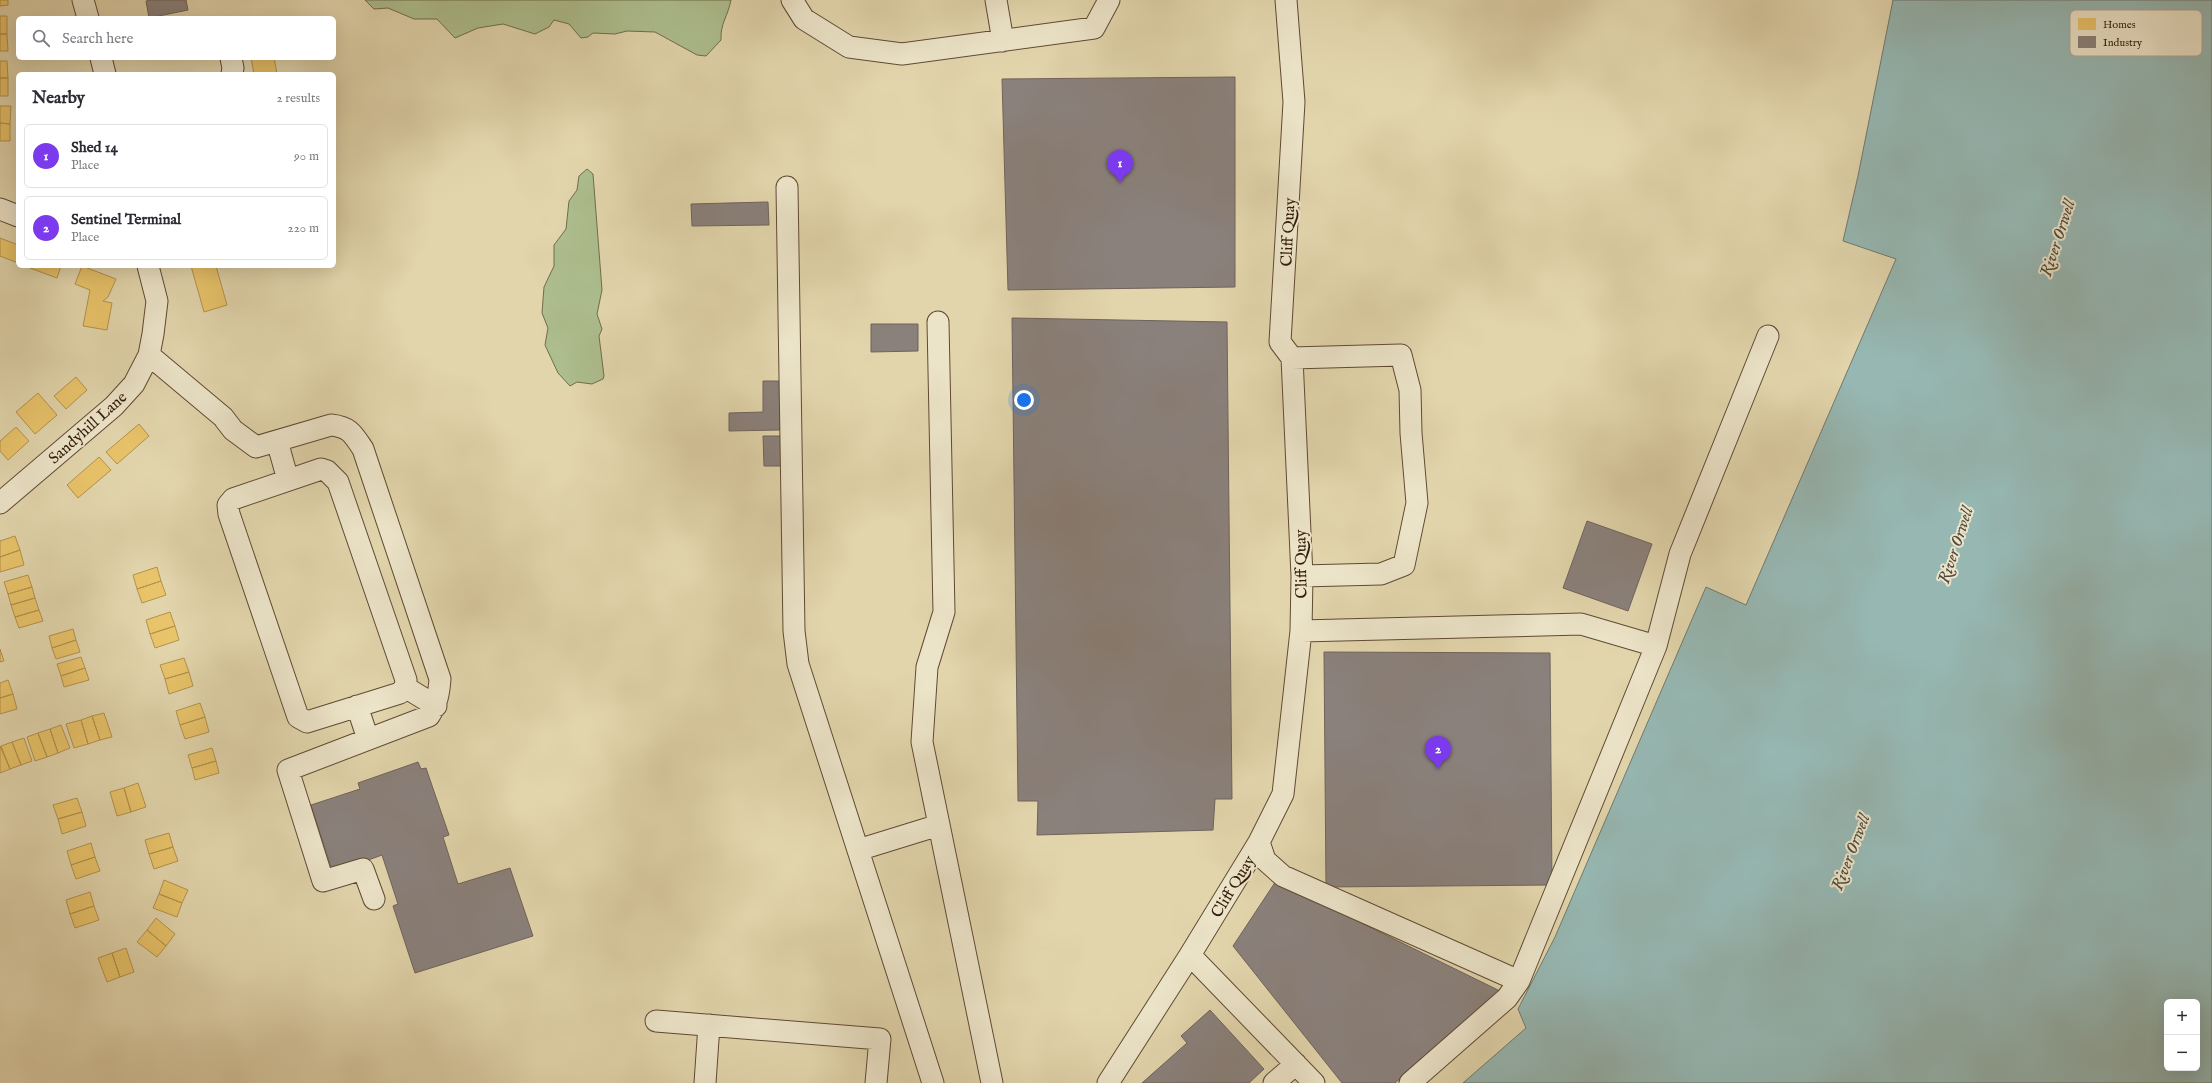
<!DOCTYPE html>
<html lang="en">
<head>
<meta charset="utf-8">
<style>
  :root { --surface:#fff; --page:#f2f2f3; --text:#2b2b33; --muted:#7c7c81; --line:#e1e1e2; --accent:#7c3aed }
  body { margin:0; font-family:"IM FELL English",serif; background:var(--page); color:var(--text) }
  .controls { position:absolute; right:12px; bottom:12px; display:grid; overflow:hidden; border-radius:6px; box-shadow:0 4px 16px #0002 }
  .controls button { width:36px; height:36px; display:grid; place-items:center; padding:0; border:0; border-bottom:1px solid var(--line); background:var(--surface); color:var(--text); font:20px sans-serif }
  .you { position:absolute; left:1024px; top:400px; width:14px; height:14px; margin:-10px; border:3px solid #fff; border-radius:50%; background:#1a73e8; box-shadow:0 0 0 6px #1a73e833 }
  .badge { display:grid; place-items:center; width:26px; height:26px; border-radius:50%; background:var(--accent); color:#fff; font-size:13px; font-weight:700 }
  .pin { position:absolute; translate:-50% -33px; filter:drop-shadow(0 1px 2px #0008) }
  .pin::after { content:''; position:absolute; top:21px; width:14px; height:12px; background:inherit; clip-path:polygon(0 0,100% 0,50% 100%) }
  .list { margin:0; padding:0; list-style:none }
  h2 { display:flex; justify-content:space-between; align-items:center; height:52px; margin:0; padding:0 16px; font-size:17px }
  h2 small { font-size:13px; font-weight:400; color:var(--muted) }
  .list li { display:grid; grid-template-columns:26px 1fr auto; gap:12px; align-items:center; box-sizing:border-box; height:64px; margin:0 8px 8px; padding:0 8px; border:1px solid var(--line); border-radius:6px }
  .list b { display:block; font-size:15px; white-space:nowrap }
  .list p { margin:0; font-size:13px; white-space:nowrap; color:var(--muted) }
  .list em { font-size:13px; font-style:normal; color:var(--muted) }
  .icon { flex:none; width:22px; height:22px; fill:none; stroke:currentColor; stroke-width:2; stroke-linecap:round; stroke-linejoin:round }
  .map { position:relative; flex:none; width:2212px; height:1083px; overflow:hidden }
  .search { position:absolute; background:var(--surface); box-shadow:0 4px 16px #0002; left:16px; top:16px; width:320px; height:44px; display:flex; align-items:center; gap:10px; box-sizing:border-box; padding:0 14px; border-radius:6px; color:var(--muted); font-size:15px }
  .panel { position:absolute; background:var(--surface); box-shadow:0 4px 16px #0002; left:16px; top:72px; width:320px; height:196px; border-radius:6px }
  .map>svg:first-child { display:block }
</style>
</head>
<body>
<div class="map">
<svg width="2212" height="1083" viewBox="0 0 2212 1083">
  <rect width="100%" height="100%" fill="#e2d5ac"/>
  <filter id="stains"><feTurbulence type="fractalNoise" baseFrequency=".005" numOctaves="4"/><feColorMatrix values="0 0 0 0 .2 0 0 0 0 .09 0 0 0 0 .02 0 0 0 .5 -.17"/></filter>
  <radialGradient id="worn" r=".72"><stop offset=".6" stop-color="#630" stop-opacity="0"/><stop offset="1" stop-color="#630" stop-opacity=".3"/></radialGradient>
  <!-- green -->
  <path fill="#adbe8e" stroke="#706d4d" d="M365 0H731C728 16 720 24 721 40L706 56 697 55 655 32 627 31 615 34 593 33 588 37 581 38 569 24 554 20 549 27 535 34 503 24 478 28 455 38 437 19H414L388 8 374 9Z
    M587 169 593 174 602 290 597 314 602 329 599 336 604 376 603 379 592 384 577 382 570 386 558 373 545 345 548 328 542 313 544 287 554 266V245L566 229 569 201 577 190 579 176Z"/>
  <!-- water -->
  <path fill="#96b7b2" stroke="#6f7970" fill-rule="evenodd" d="M1893 0H2212V1083H1463L1526 1028 1518 1009 1555 937 1706 587 1746 605 1896 259 1843 241 1858 176ZM2167 1002H2197V1068H2167Z"/>
  <!-- homes -->
  <path fill="#e9c46a" stroke="#b3924e" d="M0 0H8V5L0 6Z
    M0 16H7V34H0Z
    M0 34H7L8 51H0Z
    M251 58H274L277 74H254Z
    M0 61H7L8 78H0Z
    M0 78H8V96H0Z
    M0 106H11L10 124 0 123Z
    M0 123 10 124V141H0Z
    M0 238 18 245V263L0 256Z
    M31 266H61L57 278 30 268Z
    M82 266 116 279 108 297 103 301 112 303 107 330 83 326 90 290 75 284Z
    M191 266H216L227 305 204 312Z
    M76 377 87 390 66 409 54 396Z
    M38 393 57 415 35 434 16 412Z
    M139 424 149 436 117 464 106 452Z
    M16 427 29 441 8 460 0 451V441Z
    M99 457 111 470 78 498 67 485Z
    M15 536 20 550 0 557V541Z
    M20 550 24 565 0 572V557Z
    M157 567 161 581 137 589 133 575Z
    M28 575 32 587 8 594 4 582Z
    M161 581 166 595 142 603 137 589Z
    M32 587 35 598 11 605 8 594Z
    M35 598 39 610 15 617 11 605Z
    M39 610 43 621 19 628 15 617Z
    M170 612 175 626 150 634 146 620Z
    M175 626 179 640 155 648 150 634Z
    M73 629 76 640 52 648 49 636Z
    M76 640 80 652 56 659 52 648Z
    M0 649 4 661 0 662Z
    M81 657 85 668 61 676 57 664Z
    M184 658 189 672 165 679 160 665Z
    M85 668 89 680 64 687 61 676Z
    M189 672 193 686 169 694 165 679Z
    M8 680 13 694 0 698V683Z
    M13 694 17 709 0 714V698Z
    M200 703 205 717 180 725 176 711Z
    M104 713 112 737 100 740 92 716Z
    M92 716 100 740 88 744 81 720Z
    M205 717 209 732 185 739 180 725Z
    M81 720 88 744 74 748 66 724Z
    M61 725 70 748 58 753 50 729Z
    M50 729 58 753 47 757 38 733Z
    M38 733 47 757 35 761 27 737Z
    M24 738 32 761 21 765 12 742Z
    M12 742 21 765 10 769 1 746Z
    M0 746 10 769 0 773Z
    M212 748 216 761 192 768 188 755Z
    M216 761 219 773 195 780 192 768Z
    M138 783 146 807 131 812 124 788Z
    M124 788 131 812 117 816 110 792Z
    M77 798 82 812 58 819 53 805Z
    M82 812 86 826 62 834 58 819Z
    M169 833 173 847 149 854 145 840Z
    M91 843 95 857 71 865 67 851Z
    M173 847 178 861 154 869 149 854Z
    M95 857 100 871 76 879 71 865Z
    M164 880 188 890 182 903 159 894Z
    M90 892 94 906 70 914 66 900Z
    M159 894 182 903 177 917 153 908Z
    M94 906 99 920 75 928 70 914Z
    M156 918 175 934 166 946 147 930Z
    M147 930 166 946 157 957 137 942Z
    M126 948 134 972 120 977 112 953Z
    M112 953 120 977 107 982 98 958Z"/>
  <!-- industry -->
  <path fill="#8a817c" stroke="#70635a" d="M151 0H186L188 10 149 18 146 1Z
    M1235 77V287L1008 290 1002 79Z
    M768 202 769 225 692 226 691 204Z
    M1012 318 1227 322 1232 799H1215L1213 830 1037 835 1038 801H1018Z
    M871 324H918V351L871 352Z
    M763 381H779L780 430 729 431V413L763 412Z
    M763 436H781V466H764Z
    M1587 521 1652 544 1628 611 1563 588Z
    M1324 652 1550 653 1552 885 1326 887Z
    M418 762 421 769 426 768 449 835 443 837 458 884 510 868 533 936 415 973 393 906 398 904 382 855 333 873 311 805 360 789 358 783Z
    M1276 881 1502 992 1395 1083H1342L1233 946Z
    M1210 1010 1264 1069 1249 1083H1142L1187 1043 1181 1036Z"/>
  <g fill="none" stroke-linecap="round" stroke-linejoin="round">
    <defs>
      <path id="minor" d="M83 0 88 18
        M792 0 804 19 849 47 902 54 1094 28 1109 0
        M996 0 1003 41
        M101 58 105 74
        M231 58 233 68 232 74
        M787 187 794 631 798 664 933 1083
        M0 209 18 216
        M938 322 944 612 927 667 922 742 992 1083
        M149 355 223 417 233 430 256 447 331 425C350 427 353 434 363 449L440 679C439 693 437 704 429 716L288 770 323 881 363 869 374 899
        M1292 358 1401 355 1410 390 1411 433 1417 503 1404 565 1381 574 1302 576
        M277 441 288 480
        M321 469 327 471 338 482 406 680 405 687 400 693 307 722 298 717 229 514 228 505 233 499Z
        M0 503 114 406 134 384 149 355 153 334 157 301 148 266
        M1656 646 1680 554 1768 336
        M405 687 436 706
        M357 706 368 739
        M1259 842 1265 860 1283 876 1519 981 1656 646 1581 624 1301 631
        M858 850 939 825
        M1190 955 1314 1083
        M656 1021 880 1039 876 1083
        M705 1083 709 1025
        M1108 1083 1190 955 1259 842 1283 794 1301 631 1302 576 1292 358 1280 342 1294 102 1286 0
        M1274 1083 1296 1064
        M1410 1083 1507 998 1519 981"/>
    </defs>
    <!-- minor casing -->
    <use href="#minor" stroke="#604a34" stroke-width="23"/>
    <!-- minor -->
    <use href="#minor" stroke="#ece4c9" stroke-width="21"/>
  </g>
  <g text-anchor="middle" stroke-width="4" stroke-linejoin="round" paint-order="stroke">
    <!-- street labels -->
    <g font-size="16" fill="#341c0c" stroke="#ece4c9">
      <text transform="translate(1287 232) rotate(-87)" y="6">Cliff Quay</text>
      <text transform="translate(87 427) rotate(-42)" y="6">Sandyhill Lane</text>
      <text transform="translate(1300 564) rotate(-91)" y="6">Cliff Quay</text>
      <text transform="translate(1232 886) rotate(-59)" y="6">Cliff Quay</text>
    </g>
    <!-- water labels -->
    <g font-size="17" font-style="italic" fill="#514a3e" stroke="#ece4c9">
      <text transform="translate(2057 238) rotate(-72)" y="6">River Orwell</text>
      <text transform="translate(1955 545) rotate(-72)" y="6">River Orwell</text>
      <text transform="translate(1850 852) rotate(-69)" y="6">River Orwell</text>
    </g>
  </g>
  <!-- legend -->
  <rect x="2070" y="10" width="132" height="46" rx="6" fill="#ece4c9" stroke="#b5a890" stroke-width="1"/>
  <rect x="2078" y="18" width="18" height="12" fill="#e9c46a"/>
  <rect x="2078" y="36" width="18" height="12" fill="#8a817c"/>
  <g font-size="11" fill="#341c0c">
    <text x="2103" y="28">Homes</text>
    <text x="2103" y="46">Industry</text>
  </g>
  <rect width="100%" height="100%" filter="url(#stains)"/>
  <rect width="100%" height="100%" fill="url(#worn)"/>
</svg>
<div class="controls">
<button>+</button>
<button>−</button>
</div>
<div class="you"></div>
<div class="pin badge" style="left:1120px;top:183px">1</div>
<div class="pin badge" style="left:1438px;top:769px">2</div>
<div class="search"><svg class="icon" aria-label="search" viewBox="0 0 24 24"><circle cx="10" cy="10" r="6"/><path d="M15 15l6 6"/></svg>Search here</div>
<section class="panel">
<h2>Nearby<small>2 results</small></h2>
<ul class="list">
<li><span class="badge">1</span><div><b>Shed 14</b><p>Place</p></div><em>90 m</em></li>
<li><span class="badge">2</span><div><b>Sentinel Terminal</b><p>Place</p></div><em>220 m</em></li>
</ul>
</section>
</div>
</body>
</html>
